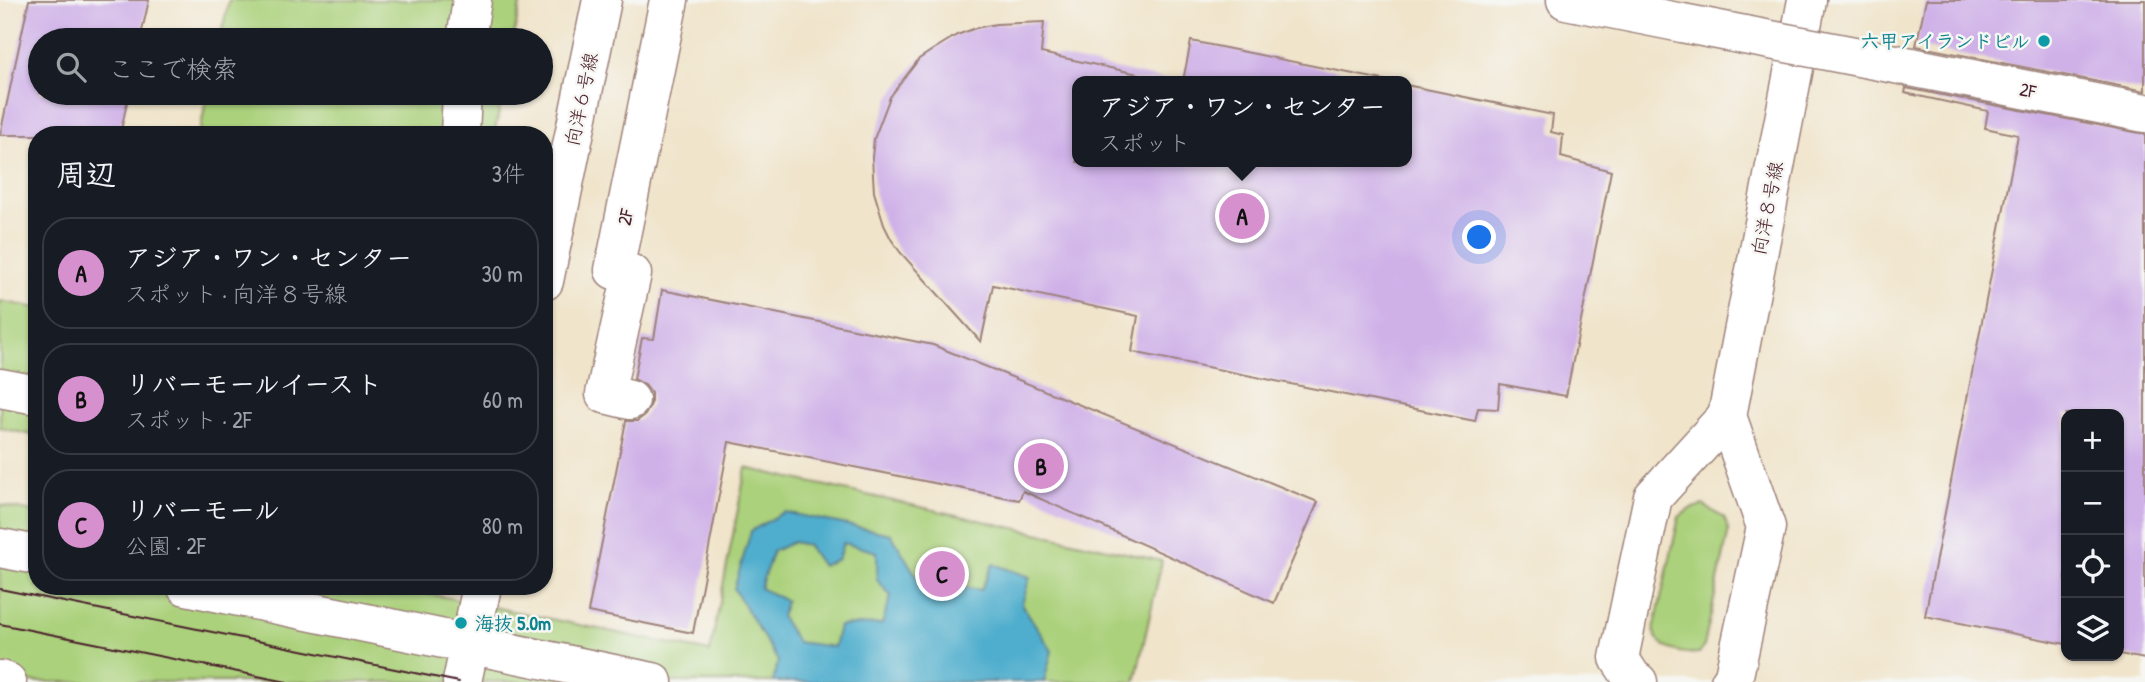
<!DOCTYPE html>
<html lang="ja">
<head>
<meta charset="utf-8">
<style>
  :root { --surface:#171b24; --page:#20242c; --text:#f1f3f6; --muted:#9ea1a6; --line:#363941; --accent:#d690ce }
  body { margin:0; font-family:"Patrick Hand","Klee One",sans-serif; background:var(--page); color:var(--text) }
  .controls { position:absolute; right:21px; bottom:21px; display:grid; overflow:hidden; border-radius:14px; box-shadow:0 2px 5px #0004 }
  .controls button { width:63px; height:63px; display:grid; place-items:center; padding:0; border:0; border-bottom:2px solid var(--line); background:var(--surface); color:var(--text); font:35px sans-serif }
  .you { position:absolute; left:1480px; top:238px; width:24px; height:24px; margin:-18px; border:5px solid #fff; border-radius:50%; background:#1a73e8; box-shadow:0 0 0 10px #1a73e833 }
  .badge { display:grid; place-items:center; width:46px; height:46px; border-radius:50%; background:var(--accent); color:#111; font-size:23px; font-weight:700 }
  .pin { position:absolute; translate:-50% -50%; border:4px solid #fff; box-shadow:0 2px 7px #0006 }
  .popup { position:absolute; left:1072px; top:76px; width:340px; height:91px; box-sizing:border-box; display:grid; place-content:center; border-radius:14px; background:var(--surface); filter:drop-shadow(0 2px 5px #0005); font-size:23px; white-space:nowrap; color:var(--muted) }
  .popup b { font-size:26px; color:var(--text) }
  .popup::after { content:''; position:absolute; left:50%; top:100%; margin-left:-14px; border:14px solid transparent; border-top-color:var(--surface) }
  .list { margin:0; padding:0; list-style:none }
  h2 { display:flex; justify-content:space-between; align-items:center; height:91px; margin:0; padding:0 28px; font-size:30px }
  h2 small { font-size:23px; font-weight:400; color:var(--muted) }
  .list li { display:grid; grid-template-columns:46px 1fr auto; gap:21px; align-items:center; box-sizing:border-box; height:112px; margin:0 14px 14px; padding:0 14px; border:2px solid var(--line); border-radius:28px }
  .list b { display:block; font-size:26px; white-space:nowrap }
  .list p { margin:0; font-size:23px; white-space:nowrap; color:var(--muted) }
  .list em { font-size:23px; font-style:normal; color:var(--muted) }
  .icon { flex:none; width:38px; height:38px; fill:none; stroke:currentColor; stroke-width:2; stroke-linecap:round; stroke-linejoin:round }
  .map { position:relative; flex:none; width:2145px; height:682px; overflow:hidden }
  .search { position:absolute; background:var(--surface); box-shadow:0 2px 5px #0004; left:28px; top:28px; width:525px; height:77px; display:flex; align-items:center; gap:18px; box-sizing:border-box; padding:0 24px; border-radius:38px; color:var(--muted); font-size:26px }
  .panel { position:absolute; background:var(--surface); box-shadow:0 2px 5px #0004; left:28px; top:126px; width:525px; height:469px; border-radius:28px }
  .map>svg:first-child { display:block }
</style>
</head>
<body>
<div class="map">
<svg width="2145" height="682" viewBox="0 0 2145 682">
  <rect width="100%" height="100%" fill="#f6f6f2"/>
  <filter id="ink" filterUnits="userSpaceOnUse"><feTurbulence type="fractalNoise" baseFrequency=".0143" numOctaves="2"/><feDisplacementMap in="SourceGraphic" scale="14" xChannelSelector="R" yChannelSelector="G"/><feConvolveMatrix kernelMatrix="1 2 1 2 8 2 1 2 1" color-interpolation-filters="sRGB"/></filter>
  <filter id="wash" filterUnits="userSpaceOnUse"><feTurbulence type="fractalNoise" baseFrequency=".00686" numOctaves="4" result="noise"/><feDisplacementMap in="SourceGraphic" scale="28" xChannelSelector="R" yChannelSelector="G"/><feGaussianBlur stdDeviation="1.57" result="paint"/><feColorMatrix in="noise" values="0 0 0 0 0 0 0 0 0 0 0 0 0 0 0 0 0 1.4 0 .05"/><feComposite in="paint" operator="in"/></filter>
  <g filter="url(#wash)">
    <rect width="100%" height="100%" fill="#f0e4ca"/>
    <!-- green -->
    <path fill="#abd17b" stroke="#7a7853" stroke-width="2" d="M229 0H521L513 40H220Z
      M208 93H503L494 135H199Z
      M0 301 37 308V436L0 428Z
      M746 468 1162 561 1135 682H0V505L37 513V586H391L710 652Z
      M1703 505 1724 518 1729 530 1704 646 1699 653C1682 655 1656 649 1654 630L1679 517 1690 509Z"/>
    <!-- water -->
    <path fill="#4faecd" stroke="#4c667c" stroke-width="2" fill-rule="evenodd" d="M784 512 891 534 918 579 981 590 993 564 1030 577 1022 604 1052 651 1044 682H773L778 661 734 589 751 531ZM793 542 807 545 822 566 838 559 843 543 877 552V580L891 596 882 624 839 626 834 647 797 642 781 617 786 601 760 588 773 551Z"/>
    <g id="blocks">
      <!-- building -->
      <path fill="#cfb1e8" d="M29 0H149L140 40H40V93H129L120 135H0Z
        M1926 0H2145V91L1916 46Z
        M1044 22 1041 53 1170 81H1077V162H1406V85L1553 115 1551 132 1563 135 1561 157 1611 171 1566 396 1500 384 1498 409 1478 408 1475 421 1132 352 1138 316 993 285 981 342 900 252 891 239 884 225 874 192 872 157 874 139 890 97 919 59 934 49 957 35 976 28 996 24Z
        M1191 41 1388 81H1183Z
        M1906 88 2145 134V659L2119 654V414H2066V644L1925 616 2018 135 1985 128 1988 111 1905 93Z
        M662 290 933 345 1318 502 1274 603 1023 491 1019 500 729 442 693 633 588 612 626 421H637L645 415 651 404V393L645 385 634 379 642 338 654 339Z"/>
    </g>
  </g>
  <g filter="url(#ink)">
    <use href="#blocks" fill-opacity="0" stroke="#9d827a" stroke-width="2"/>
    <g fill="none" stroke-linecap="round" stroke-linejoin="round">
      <defs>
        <path id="street" d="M1566 0 1682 23
          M466 40 472 0
          M1911 67 2145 113
          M460 135 462 93
          M544 281 602 0
          M0 388 37 395
          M630 400 605 394 632 274 614 270 669 0
          M0 548 37 555
          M186 586 653 682
          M0 680 7 682
          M462 682 482 586
          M1638 682 1634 681 1619 658 1653 497 1727 416 1766 527 1733 680 1730 682"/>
        <path id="secondary" d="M1727 416 1807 0"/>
      </defs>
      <!-- street casing -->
      <use href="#street" stroke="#9d827a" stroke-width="41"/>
      <!-- secondary casing -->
      <use href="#secondary" stroke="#9d827a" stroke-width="41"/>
      <!-- street -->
      <use href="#street" stroke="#fff" stroke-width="38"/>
      <!-- secondary -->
      <use href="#secondary" stroke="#fff" stroke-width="38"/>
      <!-- tram -->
      <path stroke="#4a1f2b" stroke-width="2" d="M0 589 459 682
        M0 624 287 682"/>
      <defs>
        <path id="street-bridge" d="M1682 23 1911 67"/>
      </defs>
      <!-- street-bridge casing -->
      <use href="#street-bridge" stroke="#9d827a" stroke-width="41" stroke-linecap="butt"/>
      <!-- street-bridge -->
      <use href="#street-bridge" stroke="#fff" stroke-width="38"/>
    </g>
  </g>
  <!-- markers -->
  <g fill="#0f9aa8" stroke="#f6f6f2" stroke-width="2.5">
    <circle cx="2044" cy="41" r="7"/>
    <circle cx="461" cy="623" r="7"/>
  </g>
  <g text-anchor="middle" stroke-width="5" stroke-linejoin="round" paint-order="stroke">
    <!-- culture labels -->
    <g font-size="19" font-weight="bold" fill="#0d838f" stroke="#f6f6f2" text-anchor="end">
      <text x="2030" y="48">六甲アイランドビル</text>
      <text x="475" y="630" text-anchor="start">海抜 5.0m</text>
    </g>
    <!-- street labels -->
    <g font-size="19" fill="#4a1f2b" stroke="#f6f6f2">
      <text transform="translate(2028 90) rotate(11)" y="7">2F</text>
      <text transform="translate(581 99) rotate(-78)" y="7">向洋６号線</text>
      <text transform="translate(1767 208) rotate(-79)" y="7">向洋８号線</text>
      <text transform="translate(625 217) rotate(-78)" y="7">2F</text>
    </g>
  </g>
</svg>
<div class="controls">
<button>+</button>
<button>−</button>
<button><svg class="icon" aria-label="locate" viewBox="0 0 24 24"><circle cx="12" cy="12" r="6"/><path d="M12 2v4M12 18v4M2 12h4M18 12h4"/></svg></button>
<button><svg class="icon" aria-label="layers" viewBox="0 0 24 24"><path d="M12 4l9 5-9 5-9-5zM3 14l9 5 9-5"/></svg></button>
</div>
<div class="you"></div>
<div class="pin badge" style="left:1242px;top:216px">A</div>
<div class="popup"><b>アジア・ワン・センター</b>スポット</div>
<div class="pin badge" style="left:1041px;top:466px">B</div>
<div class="pin badge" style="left:942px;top:574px">C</div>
<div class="search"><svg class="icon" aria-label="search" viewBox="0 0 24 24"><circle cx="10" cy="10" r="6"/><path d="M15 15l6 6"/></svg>ここで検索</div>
<section class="panel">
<h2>周辺<small>3件</small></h2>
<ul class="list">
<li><span class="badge">A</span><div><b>アジア・ワン・センター</b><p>スポット · 向洋８号線</p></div><em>30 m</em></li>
<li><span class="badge">B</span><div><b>リバーモールイースト</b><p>スポット · 2F</p></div><em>60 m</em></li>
<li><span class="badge">C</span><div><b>リバーモール</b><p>公園 · 2F</p></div><em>80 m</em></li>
</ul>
</section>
</div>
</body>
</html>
